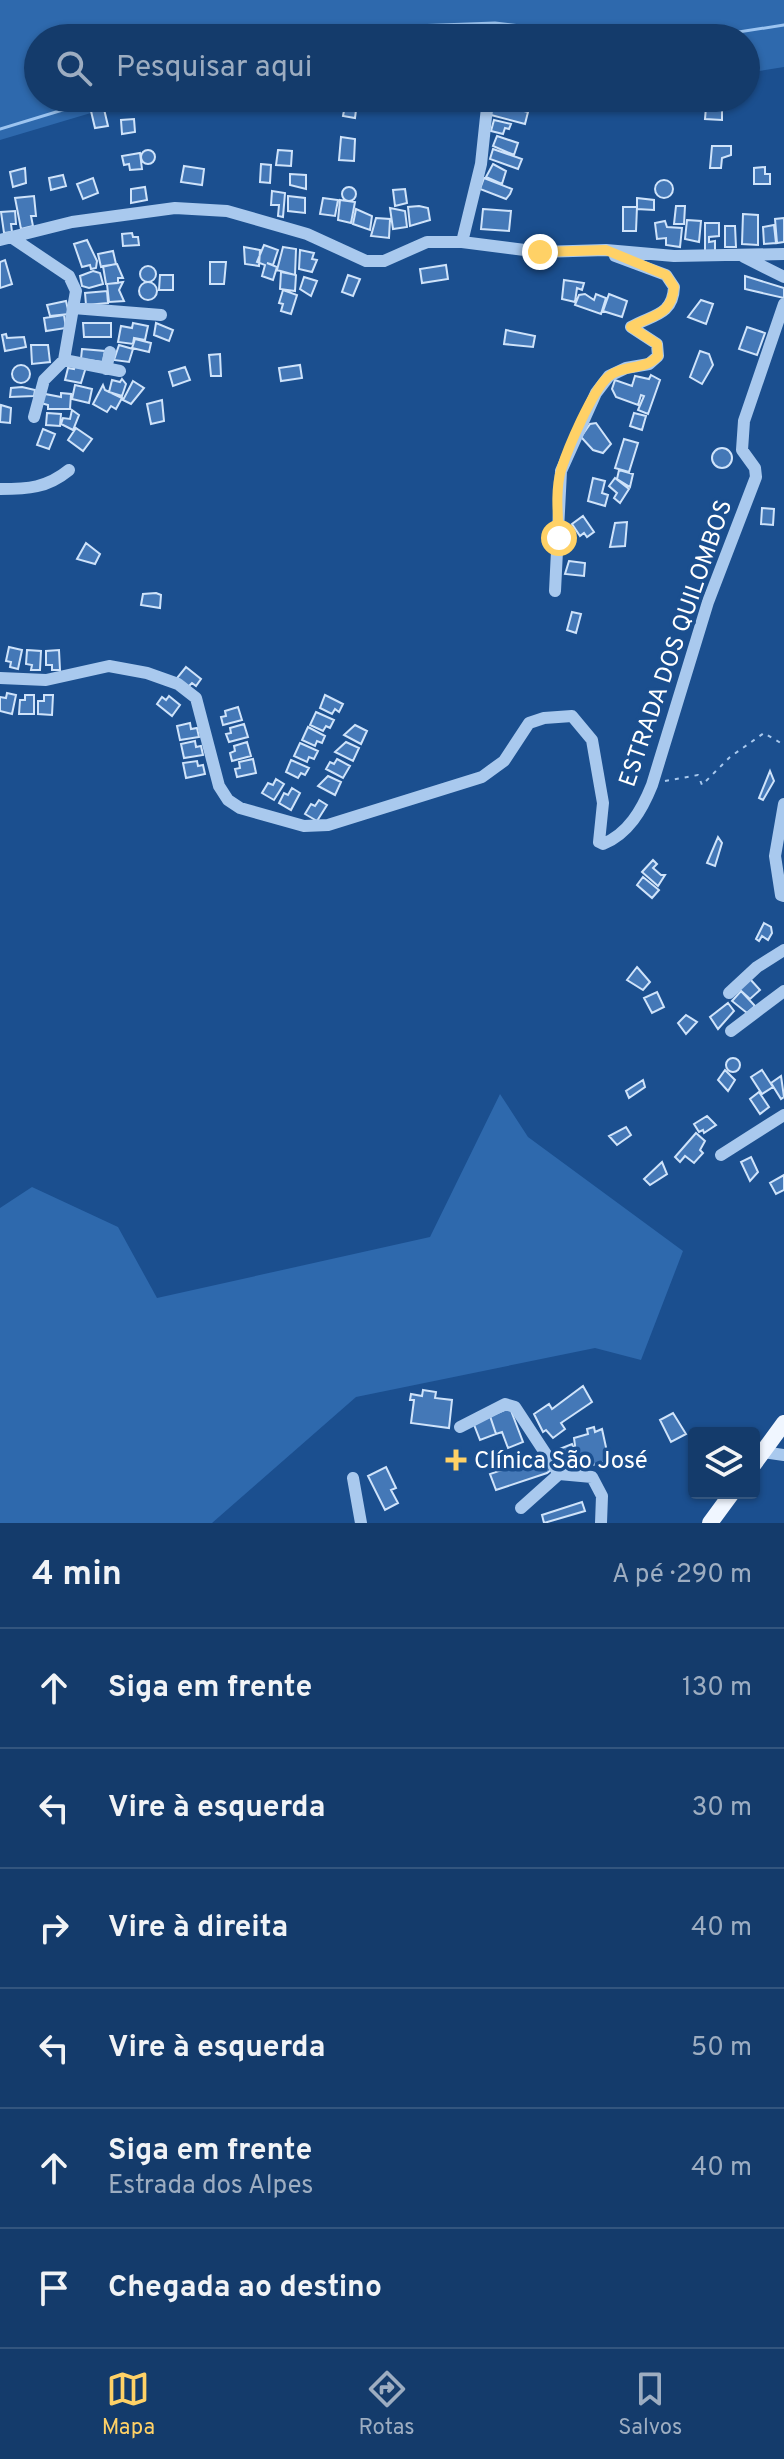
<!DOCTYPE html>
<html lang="pt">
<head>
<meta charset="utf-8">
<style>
  :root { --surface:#143b6b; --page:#1d4271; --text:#f1f3f6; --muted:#9dadc1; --line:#33557e; --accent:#ffd166 }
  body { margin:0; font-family:Overpass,sans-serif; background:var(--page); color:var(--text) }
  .controls { position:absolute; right:24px; bottom:24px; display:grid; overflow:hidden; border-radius:8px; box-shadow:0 2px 6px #0004 }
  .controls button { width:72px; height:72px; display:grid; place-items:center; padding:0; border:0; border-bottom:2px solid var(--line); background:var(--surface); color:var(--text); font:40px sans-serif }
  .stop { position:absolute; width:24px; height:24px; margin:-18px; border:6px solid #ffd166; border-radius:50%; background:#fff }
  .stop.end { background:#ffd166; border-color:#fff; box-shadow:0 2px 8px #0008 }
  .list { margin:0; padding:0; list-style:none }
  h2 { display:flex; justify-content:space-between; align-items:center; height:104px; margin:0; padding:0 32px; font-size:34px }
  h2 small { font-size:26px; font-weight:400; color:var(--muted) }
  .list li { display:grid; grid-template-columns:52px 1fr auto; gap:24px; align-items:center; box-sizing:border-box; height:120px; padding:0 32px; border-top:2px solid var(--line) }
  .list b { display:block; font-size:30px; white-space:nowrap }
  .list p { margin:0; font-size:26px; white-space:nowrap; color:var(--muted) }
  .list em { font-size:26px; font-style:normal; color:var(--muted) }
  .icon { flex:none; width:44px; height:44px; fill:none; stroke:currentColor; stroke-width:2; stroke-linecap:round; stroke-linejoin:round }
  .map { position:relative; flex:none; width:784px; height:1523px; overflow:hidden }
  .search { position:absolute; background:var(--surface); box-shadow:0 2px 6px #0004; left:24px; right:24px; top:24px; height:88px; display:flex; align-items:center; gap:20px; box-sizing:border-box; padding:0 28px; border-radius:44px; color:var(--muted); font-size:30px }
  .sheet { height:824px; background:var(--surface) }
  nav { display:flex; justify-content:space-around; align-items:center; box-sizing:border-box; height:112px; border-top:2px solid var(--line); background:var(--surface); font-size:22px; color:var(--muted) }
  nav a { display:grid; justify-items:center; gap:4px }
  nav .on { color:var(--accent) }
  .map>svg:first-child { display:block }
</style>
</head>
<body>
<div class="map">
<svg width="784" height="1523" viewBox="0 0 784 1523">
  <rect width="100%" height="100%" fill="#1b4f8f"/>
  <!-- green -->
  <path fill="#2e69ad" d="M0 0H784V67L746 73V38H38V98H162L111 107 0 140Z
    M378 98H517L384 112Z
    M500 1094 528 1137 683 1251 641 1360 595 1348 356 1397 212 1523H0V1208L32 1187 118 1227 157 1298 430 1237Z"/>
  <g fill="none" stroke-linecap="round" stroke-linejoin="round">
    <!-- stream -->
    <path stroke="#9cc4f0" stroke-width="3" d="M303 38 333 29 495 23 620 38
      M700 38 784 25
      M0 129 102 98"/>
  </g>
  <!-- building -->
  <path fill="#4478b7" stroke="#cfe3fa" stroke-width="2" d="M346 100 357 102 355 118 343 116Z
    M493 103 528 112 525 124 491 115Z
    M706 107 722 108V120L705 119Z
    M104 109 108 126 95 128 91 111Z
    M134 119 135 132 122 134 121 120Z
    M494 120 511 124 509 129 505 128 503 134 491 131Z
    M497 136 518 143 514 155 493 146Z
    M341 137 355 139 354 161 339 160Z
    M712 146H731V155L722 158 721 168H710Z
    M493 149 522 159 518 169 490 159Z
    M141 157a7 7 0 1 1 14 0a7 7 0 1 1-14 0Z
    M278 150 292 151 291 166 276 165Z
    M140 153 142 169 130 170 129 164 124 165 122 156Z
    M261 164 271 165 270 183 260 182Z
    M493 164 506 171 502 184 486 177Z
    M184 166 204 169 202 185 181 182Z
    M765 167V174H770V184H754V168Z
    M25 168 26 183 13 187 10 172Z
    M290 174 306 175V189L290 185Z
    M63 175 66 186 51 190 49 178Z
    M93 178 98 193 83 199 77 184Z
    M484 178 512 189 510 194 506 199 480 189Z
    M655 189a9 9 0 1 1 18 0a9 9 0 1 1-18 0Z
    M342 194a7 7 0 1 1 14 0a7 7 0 1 1-14 0Z
    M145 187 147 200 131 203V189Z
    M405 189 407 203 395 206 393 190Z
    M272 191 285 193 283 217 278 216 279 205H271Z
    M34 196 36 216H31L33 226 21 229 15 198Z
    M288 196 305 198V213L288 211Z
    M323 198 338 200 335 216 320 214Z
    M637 198 654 200V210L637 209Z
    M340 200 355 202 351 223 338 220Z
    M419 206 428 208 430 220 410 226 408 207Z
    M676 206H685L684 224H674Z
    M623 207H637L636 231H623Z
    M390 208 405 211 407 227 393 229Z
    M356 209 372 216 370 230 353 224Z
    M483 209 511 211 509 231 481 229Z
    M15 211 16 224H11L12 232 4 233 1 212Z
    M743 214 758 215V245L742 244Z
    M376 218 390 219 389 238 371 236Z
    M784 218V242L777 243 775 219Z
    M687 220 701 221 699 242 685 239Z
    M665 221 667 227 682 228 680 247 666 245V238L657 239 655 223Z
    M705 223H719V236L709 237V242L715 241V252L705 253Z
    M774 225 776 243 764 244 763 227Z
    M725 226H735L736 247H725Z
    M132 233 133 237H138L139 245 123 246 122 234Z
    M87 240 97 261 96 268 91 269 90 265 82 267 74 244Z
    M264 245 278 250 273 265 267 263 277 267 273 280 262 276 265 265 257 262Z
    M244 247 260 250 259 266 245 264Z
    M283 247 296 249 295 275 277 270Z
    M300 250 314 253 312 259 317 260 312 272 299 269Z
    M113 251 116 264 101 267 98 254Z
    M5 260 12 284 0 288V262Z
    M210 262H226L224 284H210Z
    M117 264 123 278H118V283L106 284 103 266Z
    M446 265 448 279 422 283 420 269Z
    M140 274a8 8 0 1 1 16 0a8 8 0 1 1-16 0Z
    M93 271 100 273 103 284 89 288 82 286 80 276Z
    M281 272 296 275 295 291 280 289Z
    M160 275H173V290H159Z
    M348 275 360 279 353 296 342 292Z
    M745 276 784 288V298L745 289Z
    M304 277 317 281 311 296 300 289Z
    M564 280 584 283 582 290 577 288 575 302 562 299Z
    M123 282 119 290 124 301 109 302 107 284Z
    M139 291a9 9 0 1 1 18 0a9 9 0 1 1-18 0Z
    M283 290 297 295 291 314 281 311 283 304 279 303Z
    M107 291 108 303 86 305 85 293Z
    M585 294 594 300 596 294 606 298 601 314 575 305 579 295Z
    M609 294 627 301 622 317 603 311Z
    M701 300 713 304 706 324 688 317Z
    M66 301 69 314 50 316 47 305Z
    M64 315 66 328 46 331 44 318Z
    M83 323H111V337H84Z
    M133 323 148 326 145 340 134 338 133 344 118 342 121 326 132 328Z
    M156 323 173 330 169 341 154 335Z
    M747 327 765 333 757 355 739 349Z
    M506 330 535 336 533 347 504 344Z
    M6 334 7 338 24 337 26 347 5 351 2 335Z
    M135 339 151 343 149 352 132 348Z
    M31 345H48L50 362 32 364Z
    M119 345 133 349 129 362 114 360Z
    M82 349 105 351 103 362 81 359Z
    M700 351 709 354 713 365 702 384 690 377Z
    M220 354 221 376H211L209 355Z
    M75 365 86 367 81 383 65 380 68 368 74 369Z
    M300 365 302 378 281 381 279 368Z
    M12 374a9 9 0 1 1 18 0a9 9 0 1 1-18 0Z
    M185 367 190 380 173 386 169 372Z
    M651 375 660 380 648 414 638 410 644 396 641 395 638 405 616 397 612 389 615 380 632 386 635 376 649 379Z
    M122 379 126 384 122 396 109 392 112 380 120 382Z
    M133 381 144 388 131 404 123 400Z
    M75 385 92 389 89 403 72 399Z
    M103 385 105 390 122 398 116 409 111 406 107 412 93 404Z
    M22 387 35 390 34 396 10 397 11 388Z
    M61 393 71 394 70 409H48V405L41 403 45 394 61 397Z
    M162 400 164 421 151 424 147 404Z
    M1 405 11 408 10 423 0 422Z
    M72 410 79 415 73 430 61 424 63 418 70 419Z
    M47 413 61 414 60 426 46 425Z
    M634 413 646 416 642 430 630 426Z
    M596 423 611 444 603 453 593 450 581 437 590 424Z
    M76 428 92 439 83 451 68 440Z
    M43 429 55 434 49 449 37 445Z
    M624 439 638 443 629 472 615 468Z
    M712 458a10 10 0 1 1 20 0a10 10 0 1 1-20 0Z
    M619 470 633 474 630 487 617 479Z
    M593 478 605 481 602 493 608 495 605 506 588 501Z
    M615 478 629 489 620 503 614 498 617 493 609 486Z
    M762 508 774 509 773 525 761 524Z
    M583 516 594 532 587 537 584 533 580 536 572 524Z
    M627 522 625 546 610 547 615 523Z
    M86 543 100 554 95 564 77 559Z
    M569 561 585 563 584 576 565 574Z
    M156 593 161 595 160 608 141 605 143 594Z
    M572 612 581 614 576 633 567 630Z
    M9 647 22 650 18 669 10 667 11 662 6 661Z
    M27 650 41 651 40 670H31L32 665 26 664Z
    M59 650 60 670H52V665H46V651Z
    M186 667 201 679 196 686 192 683 188 687 177 678Z
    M7 693 16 695 12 714 0 711V697L6 698Z
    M25 695H34V714H19L20 700H25Z
    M44 695H53L52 715 38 714V701H44Z
    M325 695 343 704 339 712 335 709 332 714 320 708Z
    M169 696 180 705 172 716 157 704 162 697 166 700Z
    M238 707 242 720 223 725 221 717 226 716 225 711Z
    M316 712 334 720 330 728 326 726 323 731 310 725Z
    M190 723 191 729 197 728 199 737 180 740 177 726Z
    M244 724 248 737 229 742 226 734 231 733 230 728Z
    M355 725 367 731 361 744 344 735Z
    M308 727 325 736 322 743 317 741 315 746 302 740Z
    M195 741 196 747 201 746 203 755 184 758 181 744Z
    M247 742 251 756 232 761 230 753 235 751 234 746Z
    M346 742 359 748 353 761 335 752Z
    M300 743 318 751 314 759 309 757 307 762 294 756Z
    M253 759 256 773 237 777 235 769 240 768 239 762Z
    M337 759 350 766 343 778 326 769 330 762 334 764Z
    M291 760 309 768 305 775 301 773 298 778 286 772Z
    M197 761 198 766 203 765 205 774 186 778 183 763Z
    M770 771 774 781 763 800 759 798Z
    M328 776 341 782 335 795 318 786Z
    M276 779 284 784 274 800 262 793 268 783 273 785Z
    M292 788 300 793 291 810 279 803 284 793 288 795Z
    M319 800 327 805 317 821 305 814 311 804 315 806Z
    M718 837 722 843 715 866 707 863Z
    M653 860 657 864 653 868 661 875H665L658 886 642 872Z
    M643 877 659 890 652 898 637 885Z
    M764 923 771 927 772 933 768 940 762 936 759 941 756 939Z
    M637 967 650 982 643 990 627 980Z
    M750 979 760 990 750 999 739 989Z
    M741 991 755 1006 747 1013 732 1001Z
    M657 992 664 1007 652 1013 644 998Z
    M728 1003 734 1011 718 1029 710 1017Z
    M686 1015 697 1022 686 1034 678 1023Z
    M726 1065a7 7 0 1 1 14 0a7 7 0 1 1-14 0Z
    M725 1070 735 1080 728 1091 718 1080Z
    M762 1070 773 1087 762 1094 751 1077Z
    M781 1076 784 1097 781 1099 771 1083Z
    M643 1080 645 1087 629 1098 626 1091Z
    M759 1092 769 1107 760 1114 750 1099Z
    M707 1116 716 1125 704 1133 703 1130 699 1132 694 1124Z
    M626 1127 631 1135 617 1145 609 1136Z
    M696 1133 705 1141 700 1150 703 1153 694 1163 685 1156 680 1162 675 1157Z
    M751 1157 758 1172 750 1181 741 1162Z
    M662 1162 667 1174 650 1185 644 1179Z
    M784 1175V1190L776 1194 770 1183Z
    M583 1386 592 1402 561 1423 565 1429 553 1438 546 1430 543 1432 534 1414 549 1404 552 1409Z
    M423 1390 436 1392 435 1398 452 1400 449 1428 411 1423 414 1400H410L411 1394 422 1396Z
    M510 1408 523 1442 508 1448 502 1432 496 1434 490 1416Z
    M673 1413 686 1434 671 1442 660 1420Z
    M490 1416 496 1434 480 1440 473 1422Z
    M594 1427 595 1432 602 1429 609 1461 572 1470 569 1459 564 1462 557 1450 572 1444 576 1453 574 1438 588 1434 587 1429Z
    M545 1454 551 1470 547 1473 496 1490 490 1474 502 1470 499 1462 516 1456 518 1464Z
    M386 1467 396 1488 391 1490 398 1503 385 1510 368 1476Z
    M582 1502 585 1511 544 1523 542 1515Z"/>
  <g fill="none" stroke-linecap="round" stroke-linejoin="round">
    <!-- path -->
    <path stroke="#a9c9ee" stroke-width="2" stroke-dasharray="4 6" stroke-linecap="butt" d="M665 781 698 775 702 785 730 757 764 733 784 745"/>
    <!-- minor -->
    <path stroke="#a9c9ee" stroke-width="12" d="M11 237 69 276 76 291 64 360 44 380 34 417
      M0 240 72 222 175 208 227 211 307 234 366 261H384L427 242H462L540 252 606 250 674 256 784 254
      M462 242 481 164 488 98
      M744 257 784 277
      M73 308 161 315
      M64 360 120 371
      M106 369 110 352
      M0 489C28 489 47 488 69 470
      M555 591 561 471 596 393 609 376 626 368 649 364 658 356 657 344 631 327C651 315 673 316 674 287L666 275 615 256
      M0 678 46 680 109 666 147 673 178 684 196 698 219 786 228 800 240 808 304 826 328 825 482 777 504 761 529 723 544 718 572 716 592 740 603 803 599 842 603 844C628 834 642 810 652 785L708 602 756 477 755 468 742 450 744 421 784 304
      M784 804 775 856 781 895 784 896
      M729 993 757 967 784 950
      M731 1031 784 991
      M721 1155 784 1115
      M460 1427 505 1404 515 1407 559 1474
      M763 1452 784 1455
      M353 1478 361 1523
      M521 1508 559 1474 592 1477 602 1496 601 1523"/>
    <!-- major -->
    <path stroke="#f0f6ff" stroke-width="16" d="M754 1464 784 1423
      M710 1523 732 1493"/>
  </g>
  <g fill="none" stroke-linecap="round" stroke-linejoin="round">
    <!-- route -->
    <path stroke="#ffd166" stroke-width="10" d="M540 252 606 250 666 275 674 287C672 316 651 315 631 327L657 344 658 356C645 371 623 364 608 377 592 391 568 448 561 470 555 491 558 516 559 538"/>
  </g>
  <!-- markers -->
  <path fill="#ffd166" stroke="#1b4f8f" stroke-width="3" d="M452 1448h8v8h8v8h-8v8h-8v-8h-8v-8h8z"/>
  <g text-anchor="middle" stroke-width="7" stroke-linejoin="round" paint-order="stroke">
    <!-- street labels -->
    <g font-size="24" fill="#fff" stroke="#1b4f8f">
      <text transform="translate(675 643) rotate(-71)" y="8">ESTRADA DOS QUILOMBOS</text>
    </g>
    <!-- poi labels -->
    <g font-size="24" fill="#fff" stroke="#1b4f8f" text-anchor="start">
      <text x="474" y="1468">Clínica São José</text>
    </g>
  </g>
</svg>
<div class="controls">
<button><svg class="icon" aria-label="layers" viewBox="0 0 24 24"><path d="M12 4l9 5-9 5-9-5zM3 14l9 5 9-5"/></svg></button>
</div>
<div class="stop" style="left:559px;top:538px"></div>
<div class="stop end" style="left:540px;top:252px"></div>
<div class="search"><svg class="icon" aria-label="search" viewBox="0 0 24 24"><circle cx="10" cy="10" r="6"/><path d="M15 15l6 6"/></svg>Pesquisar aqui</div>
</div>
<section class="sheet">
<h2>4 min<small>A pé · 290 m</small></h2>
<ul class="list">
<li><svg class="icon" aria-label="ahead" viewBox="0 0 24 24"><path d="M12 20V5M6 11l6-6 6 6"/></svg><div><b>Siga em frente</b></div><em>130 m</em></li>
<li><svg class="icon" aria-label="left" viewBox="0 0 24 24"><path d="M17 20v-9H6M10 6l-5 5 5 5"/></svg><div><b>Vire à esquerda</b></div><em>30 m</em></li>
<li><svg class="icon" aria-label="right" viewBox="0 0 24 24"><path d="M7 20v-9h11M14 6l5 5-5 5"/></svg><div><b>Vire à direita</b></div><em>40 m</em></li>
<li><svg class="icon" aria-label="left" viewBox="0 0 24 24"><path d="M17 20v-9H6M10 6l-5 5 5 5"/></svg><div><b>Vire à esquerda</b></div><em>50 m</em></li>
<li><svg class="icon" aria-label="ahead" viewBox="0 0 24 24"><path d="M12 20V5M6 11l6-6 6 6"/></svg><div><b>Siga em frente</b><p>Estrada dos Alpes</p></div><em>40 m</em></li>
<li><svg class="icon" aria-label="arrive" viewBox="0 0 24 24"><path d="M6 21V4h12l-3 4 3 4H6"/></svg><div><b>Chegada ao destino</b></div></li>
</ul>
</section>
<nav>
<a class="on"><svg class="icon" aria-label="map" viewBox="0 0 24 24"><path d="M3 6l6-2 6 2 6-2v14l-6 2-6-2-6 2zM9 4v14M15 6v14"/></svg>Mapa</a>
<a><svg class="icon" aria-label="directions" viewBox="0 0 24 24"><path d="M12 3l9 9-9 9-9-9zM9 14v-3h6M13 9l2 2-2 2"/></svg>Rotas</a>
<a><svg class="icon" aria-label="saved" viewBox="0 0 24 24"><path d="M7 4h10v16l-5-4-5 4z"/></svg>Salvos</a>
</nav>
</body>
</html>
